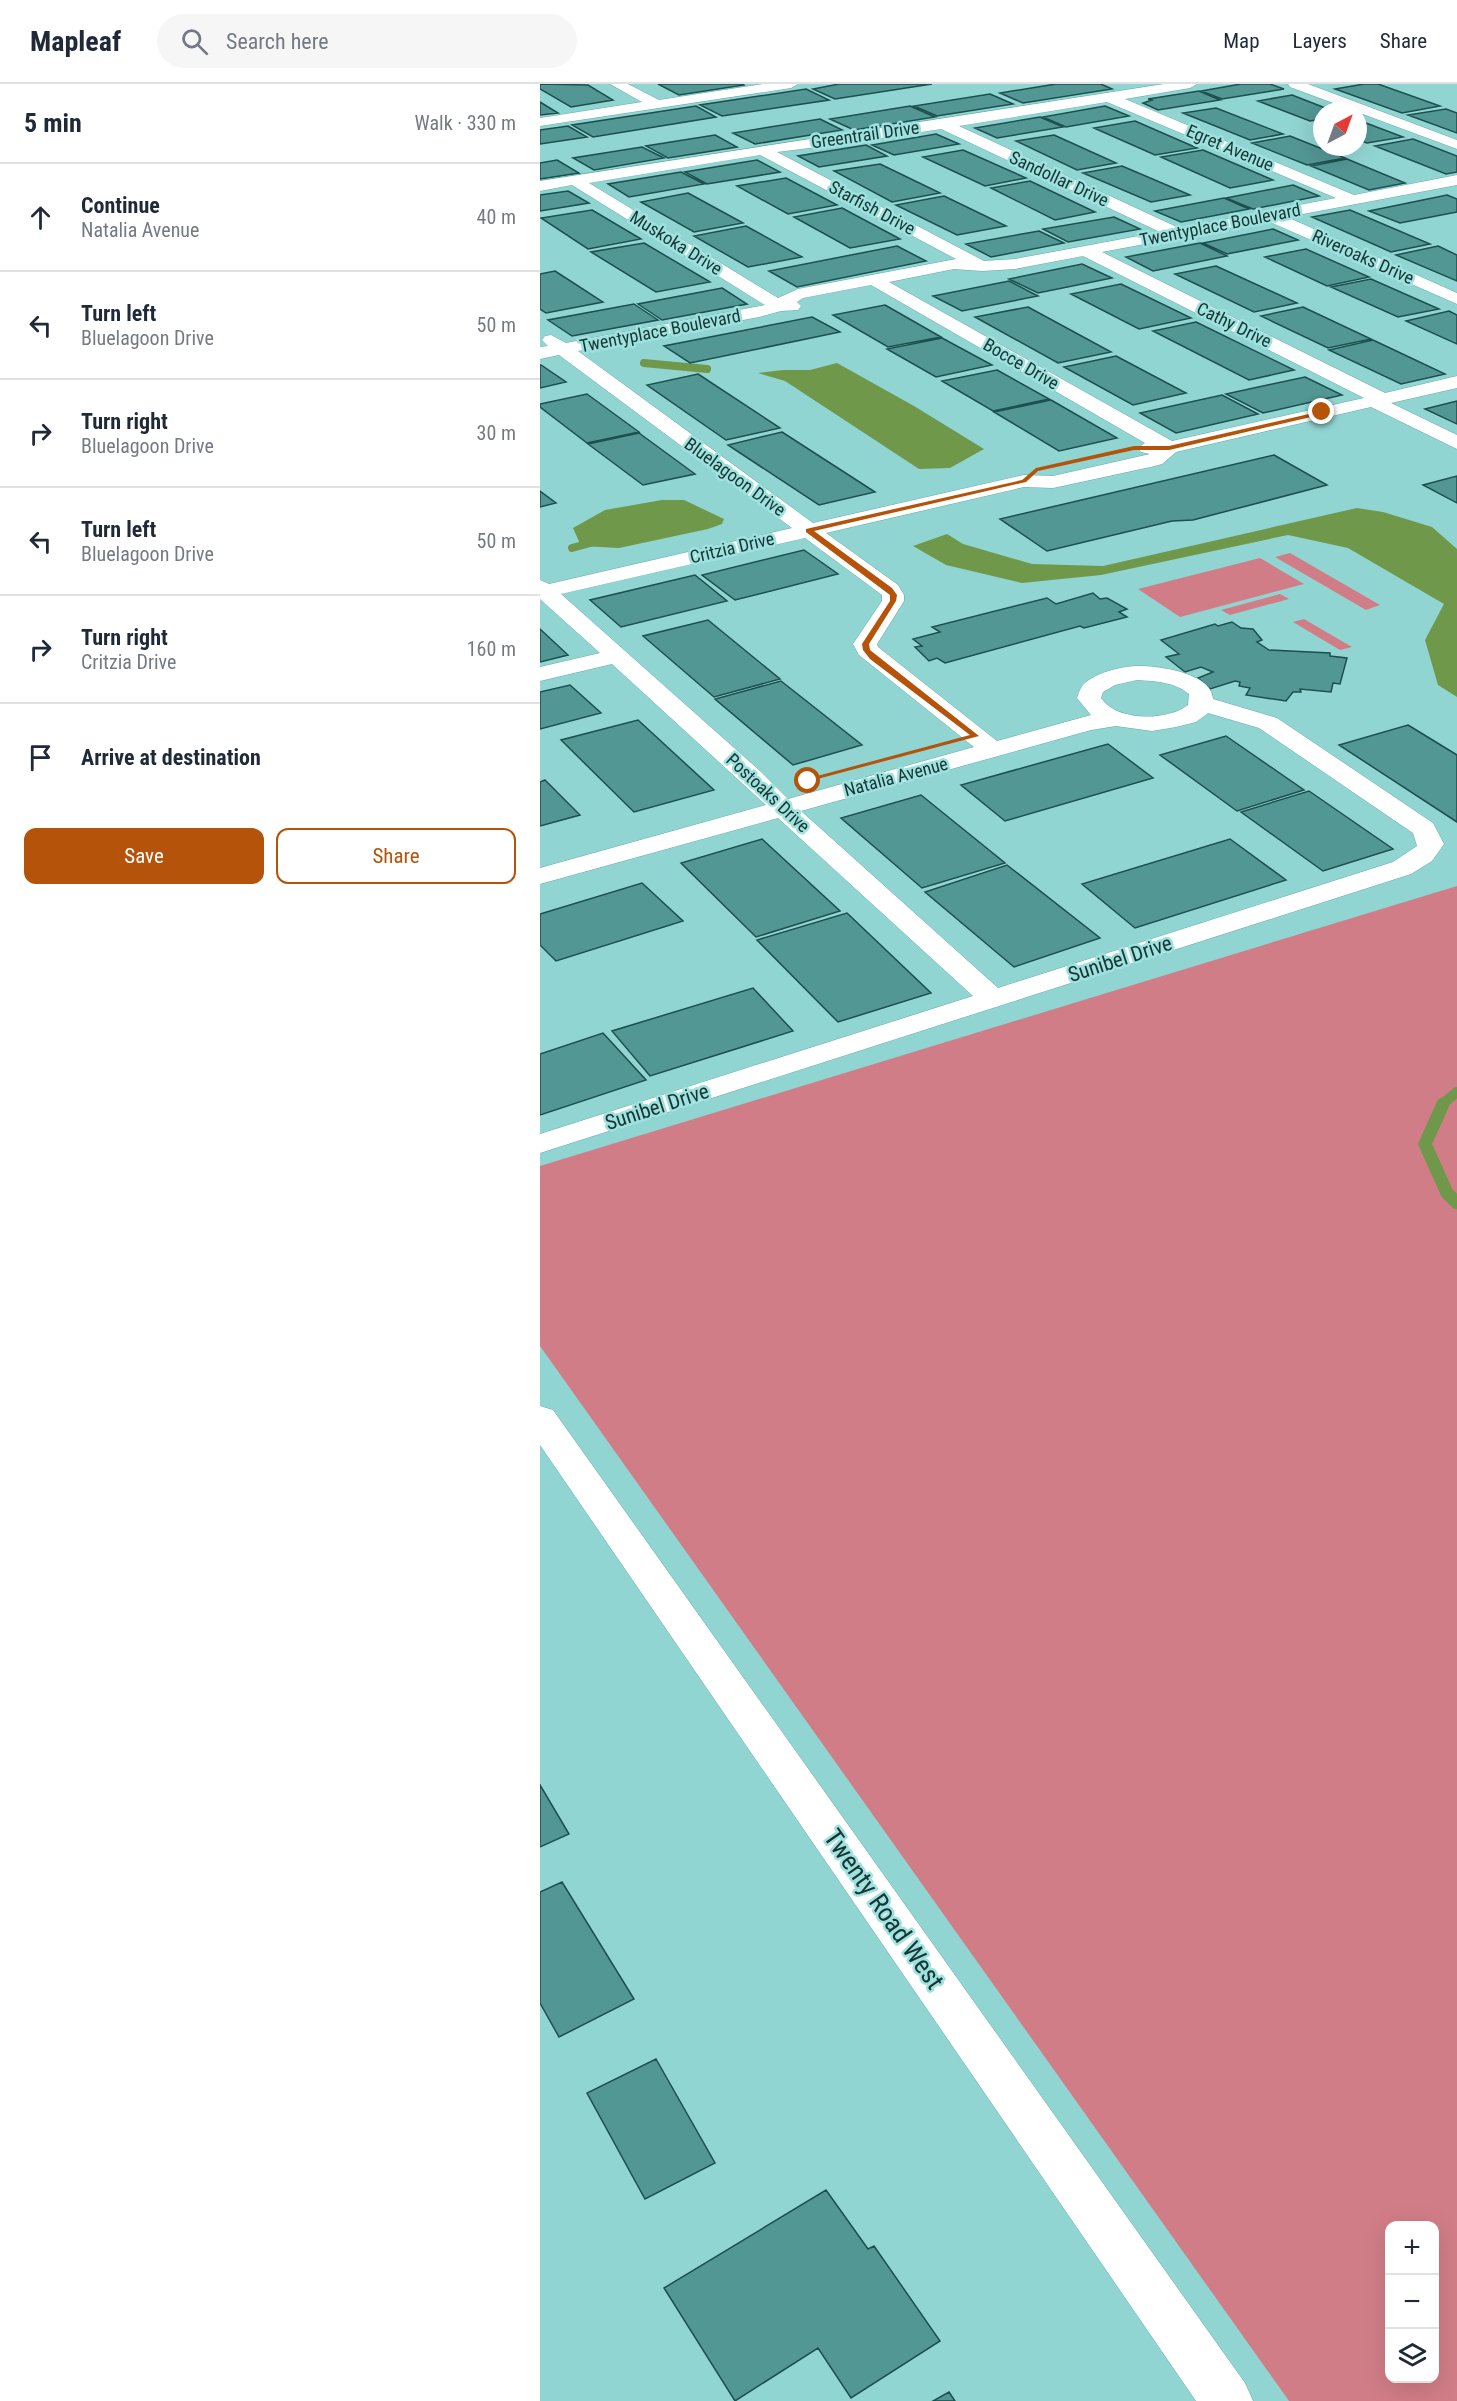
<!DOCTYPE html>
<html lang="en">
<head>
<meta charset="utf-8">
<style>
  :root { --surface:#fff; --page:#f6f6f7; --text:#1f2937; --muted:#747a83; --line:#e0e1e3; --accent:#b45309 }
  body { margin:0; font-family:"Roboto Condensed",sans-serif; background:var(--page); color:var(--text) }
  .controls { position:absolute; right:18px; bottom:18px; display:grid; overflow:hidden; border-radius:12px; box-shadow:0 6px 24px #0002 }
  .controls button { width:54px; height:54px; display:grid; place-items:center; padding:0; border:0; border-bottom:2px solid var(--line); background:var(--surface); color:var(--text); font:30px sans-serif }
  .compass { position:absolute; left:773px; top:18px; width:54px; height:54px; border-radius:50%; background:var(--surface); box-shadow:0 6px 24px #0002; rotate:41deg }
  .stop { position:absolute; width:18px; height:18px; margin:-14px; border:4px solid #b45309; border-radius:50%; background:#fff }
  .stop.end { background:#b45309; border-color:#fff; box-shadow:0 2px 6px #0008 }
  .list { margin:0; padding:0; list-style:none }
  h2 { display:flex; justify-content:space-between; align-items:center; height:78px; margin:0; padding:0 24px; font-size:26px }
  h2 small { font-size:20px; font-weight:400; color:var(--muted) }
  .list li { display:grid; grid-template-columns:39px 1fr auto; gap:18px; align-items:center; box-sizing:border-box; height:108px; padding:0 24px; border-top:2px solid var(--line) }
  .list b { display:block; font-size:22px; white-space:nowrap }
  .list p { margin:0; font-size:20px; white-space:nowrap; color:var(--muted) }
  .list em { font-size:20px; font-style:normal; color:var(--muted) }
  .actions { display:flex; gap:12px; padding:18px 24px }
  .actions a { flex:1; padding:14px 0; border:2px solid var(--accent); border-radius:12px; text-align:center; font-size:21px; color:var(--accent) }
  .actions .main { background:var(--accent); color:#fff }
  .icon { flex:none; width:33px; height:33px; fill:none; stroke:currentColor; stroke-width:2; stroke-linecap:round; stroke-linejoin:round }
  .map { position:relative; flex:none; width:917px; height:2317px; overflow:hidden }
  header { display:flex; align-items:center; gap:36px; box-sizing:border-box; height:84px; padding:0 30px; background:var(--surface); border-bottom:2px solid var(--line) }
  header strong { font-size:28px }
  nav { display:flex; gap:33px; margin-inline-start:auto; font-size:21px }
  .search { width:420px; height:54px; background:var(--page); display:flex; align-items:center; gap:15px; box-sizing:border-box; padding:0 21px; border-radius:33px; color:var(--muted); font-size:22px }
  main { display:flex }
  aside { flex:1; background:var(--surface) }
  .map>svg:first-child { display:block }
</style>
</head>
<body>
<header>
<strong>Mapleaf</strong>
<div class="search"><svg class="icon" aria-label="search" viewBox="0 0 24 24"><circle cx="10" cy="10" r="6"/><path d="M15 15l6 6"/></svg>Search here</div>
<nav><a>Map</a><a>Layers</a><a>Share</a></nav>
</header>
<main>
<aside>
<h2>5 min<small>Walk · 330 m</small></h2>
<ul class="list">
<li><svg class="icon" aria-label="ahead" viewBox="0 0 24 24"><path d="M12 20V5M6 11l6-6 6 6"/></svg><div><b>Continue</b><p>Natalia Avenue</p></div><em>40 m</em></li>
<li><svg class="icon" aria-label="left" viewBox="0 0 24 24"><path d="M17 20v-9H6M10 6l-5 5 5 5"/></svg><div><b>Turn left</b><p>Bluelagoon Drive</p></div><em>50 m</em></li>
<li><svg class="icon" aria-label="right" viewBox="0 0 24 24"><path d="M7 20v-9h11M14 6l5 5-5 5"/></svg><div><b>Turn right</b><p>Bluelagoon Drive</p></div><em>30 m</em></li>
<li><svg class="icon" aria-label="left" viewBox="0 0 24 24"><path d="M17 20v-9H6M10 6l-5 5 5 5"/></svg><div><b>Turn left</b><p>Bluelagoon Drive</p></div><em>50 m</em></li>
<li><svg class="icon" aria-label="right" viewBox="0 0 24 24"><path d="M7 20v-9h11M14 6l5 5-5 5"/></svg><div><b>Turn right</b><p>Critzia Drive</p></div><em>160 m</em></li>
<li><svg class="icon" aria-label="arrive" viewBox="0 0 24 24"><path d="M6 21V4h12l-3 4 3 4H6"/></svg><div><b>Arrive at destination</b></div></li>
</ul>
<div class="actions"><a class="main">Save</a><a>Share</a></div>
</aside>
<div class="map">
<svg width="917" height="2317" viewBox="0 0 917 2317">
  <rect width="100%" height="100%" fill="#91d5d2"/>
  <!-- green -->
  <path fill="#d17d87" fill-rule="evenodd" d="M750 469 840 521 826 526 735 473Z
    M720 474 764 500 640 533 598 505Z
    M740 510 749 515 690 531 681 526Z
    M764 535 812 563 800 566 753 538Z
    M917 802V2317H749L0 1262V1082ZM850 2142H894V2294H850Z"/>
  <!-- water -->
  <path fill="#6f984b" d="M297 279 374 322 444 365 410 384 379 385 245 297 218 289 243 286H270Z
    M122 416H144L184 435 182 440 168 445 79 464 41 462 33 444 65 426Z
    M817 424 843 428 892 443 917 465V613L898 601 885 556 904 520 808 464 748 451 561 491 482 499 406 481 373 462 407 450 423 460 492 480 563 482Z"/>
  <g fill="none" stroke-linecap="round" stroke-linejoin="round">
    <!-- stream-far2 -->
    <path stroke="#6f984b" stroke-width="8" d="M104 279 167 285
      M32 464 54 458"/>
    <!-- stream-far1 -->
    <path stroke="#6f984b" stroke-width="10" d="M901 1021 917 1008"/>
    <!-- stream -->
    <path stroke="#6f984b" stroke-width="13" d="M903 1020 885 1060 907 1109 917 1119"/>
  </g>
  <!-- building -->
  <path fill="#539794" stroke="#1b504e" stroke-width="1.5" d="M0 0 48 1 73 16 31 23 0 5Z
    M118 0H203L204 1 139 11Z
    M392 0 295 15 273 5 299 0Z
    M516 0H561L572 5 483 19 460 9Z
    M701 0H730L744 5 682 15 661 7Z
    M824 0H838L900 22 862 29 795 5Z
    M266 5 289 16 182 32 160 21Z
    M659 7 680 16 618 26 603 19 612 16 608 15Z
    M450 10 473 20 397 32 374 22Z
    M752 11 793 27H782V35L770 37 718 17Z
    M0 18 18 29 0 31Z
    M156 22 176 33 53 53 32 41Z
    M370 22 395 33 314 46 290 35Z
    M565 22 589 32 526 43 503 33Z
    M676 24 743 50 710 56 643 29Z
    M906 25 917 29V49L868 31Z
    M500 33 523 43 457 54 435 44Z
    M280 35 302 46 215 60 193 49Z
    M818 36 863 53 827 59 818 56Z
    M595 37 657 64 615 71 554 44Z
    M28 42 47 53 0 60V46Z
    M396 50 419 60 354 71 332 61Z
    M175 51 197 63 128 74 106 62Z
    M514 51 576 79 537 86 476 57Z
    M750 52 805 74 767 81 712 59Z
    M873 55 917 72V88L906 90 835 62Z
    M326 61 347 72 279 83 258 72Z
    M102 63 124 74 54 86 33 74Z
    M423 66 486 94 445 102 383 73Z
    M663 66 733 96 690 104 621 73Z
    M807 75 865 99 829 106 771 82Z
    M17 76 39 89 0 95V79Z
    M217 76 240 88 167 100 145 88Z
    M340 80 400 109 352 118 294 87Z
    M582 82 650 111 611 118 543 89Z
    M141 88 164 100 89 113 68 100Z
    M246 94 297 121 248 130 197 102Z
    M490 97 555 128 515 136 451 104Z
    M753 101 779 112 713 125 686 114Z
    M28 107 49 119 0 127V111Z
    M148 109 203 139 154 148 101 118Z
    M907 111 917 115V128L860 139 829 127Z
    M404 112 466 142 417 151 356 121Z
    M684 114 709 125 641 138 615 127Z
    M302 124 360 155 310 164 254 133Z
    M52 126 101 155 48 165 1 134Z
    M810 126 890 160 851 168 772 133Z
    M574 133 600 145 528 158 503 145Z
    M206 142 262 173 208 183 154 152Z
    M733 145 758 156 687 170 663 159Z
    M499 147 524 159 451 173 426 160Z
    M104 159 170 198 116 208 51 168Z
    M660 159 687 172 613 187 586 173Z
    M357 162 386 177 257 203 229 187Z
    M898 162 917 171V197L856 171Z
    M766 165 829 193 787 202 725 173Z
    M542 180 572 194 498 209 469 195Z
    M676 182 757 219 714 228 635 190Z
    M15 187 63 218 6 229 0 225V190Z
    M831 195 899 225 858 233 791 203Z
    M469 197 498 212 422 227 393 212Z
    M581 200 651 234 599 245 531 210Z
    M182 204 207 220 122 236 98 220Z
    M94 220 118 236 32 252 8 236Z
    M345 221 401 253 348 263 293 231Z
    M488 223 571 268 518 279 435 233Z
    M763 223 831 255 788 264 721 232Z
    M909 227 917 231V260L866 237Z
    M272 233 300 248 150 279 124 262Z
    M656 238 754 286 709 296 613 247Z
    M402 254 452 281 396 293 347 265Z
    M833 256 905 290 861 300 789 266Z
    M576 272 646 309 593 321 524 283Z
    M0 281H1L26 298 0 304Z
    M457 286 509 315 453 327 402 297Z
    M158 290 240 344 186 356 107 301Z
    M765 293 802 311 723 329 686 310Z
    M47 310 99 348 47 359 0 323V320Z
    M682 311 718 330 636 349 600 329Z
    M511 316 577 354 519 367 454 328Z
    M917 317V340L885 325Z
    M242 348 335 408 279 421 188 361Z
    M99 349 155 390 103 401 48 360Z
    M734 371 787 401 653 436 632 437 507 467 460 435Z
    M917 392V419L883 401Z
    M0 407 16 419 0 423Z
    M264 466 298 490 195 516 162 491Z
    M155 491 187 517 81 543 50 516Z
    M553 509 560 515 567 514 587 525 579 528 587 533 544 544 540 542 405 579 397 574 389 577 375 563 382 562 373 555 400 548 392 543 507 514 516 520Z
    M168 536 240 595 174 613 103 552Z
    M692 538 701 544 713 545 722 556 717 558 729 566 790 569V572L807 574 800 600 793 599 791 608 760 605 761 608H753L746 617 706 611 710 604 699 602 700 598 695 597 670 605 658 594 673 588 661 583 645 588 626 573 639 570 621 556 675 540 678 542Z
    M0 545 28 571 0 578Z
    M241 597 322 661 253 681 175 615Z
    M30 601 61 629 0 645V608Z
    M98 636 174 706 94 728 21 656Z
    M868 641 917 671V738L799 661Z
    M686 652 764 706 697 727 620 671Z
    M568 660 613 694 465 737 421 701Z
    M5 696 40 731 0 742V698Z
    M769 707 853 765 783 787 701 728Z
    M381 711 465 779 382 804 301 734Z
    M222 755 300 827 216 853 141 779Z
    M690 755 746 796 595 844 542 800Z
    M467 781 560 854 474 883 385 808Z
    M102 799 143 837 16 877 0 861V830Z
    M307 829 391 909 298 938 217 856Z
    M213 904 253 947 110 992 72 947Z
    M63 949 106 996 0 1031V970Z
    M0 1701 29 1750 0 1763Z
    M22 1798 94 1915 19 1953 0 1919V1808Z
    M116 1975 175 2079 105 2115 47 2009Z
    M286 2106 328 2165 334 2162 400 2257 311 2314 278 2264 195 2317 124 2204Z
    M409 2308 415 2317H393Z"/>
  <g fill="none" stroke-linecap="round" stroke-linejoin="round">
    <defs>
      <path id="minor" d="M70 0H88L119 16 223 0H258L251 4 0 42V34L102 18Z
        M624 0H657L650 4 585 15 814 111 917 91V101L747 133 917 209V220L728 137 562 168 845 309 917 292V304L851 319 917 351V365L831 323 636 368 622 380 615 382 513 404 484 403 286 449 358 501 364 511V517L337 560 338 563 457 657 551 631 537 614C539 608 541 602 546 598 559 588 582 582 599 582 619 582 672 589 673 615L737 634 893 739 904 760 892 777 871 790 0 1069V1050L433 912 238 734 0 800V784L226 721 72 580 0 597V583L60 569 0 515V496L9 500 252 444 19 271 0 275V263L8 262 2 256 5 252 11 251 26 259 225 221 32 101 0 107V97ZM567 18 796 114 639 144 419 42ZM401 45 620 148 475 175 444 177 237 68 310 59ZM220 71 416 175 258 205 238 214 49 99ZM543 172 824 314 632 357 349 198 414 185 442 187 475 185ZM331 201 605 359 598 364 601 368 610 370 513 392 484 391 273 439 38 267 219 233 241 227 258 226 261 222 257 218 263 214ZM265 454 342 511V517L313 560 319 571 434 663 248 715 220 687 21 510ZM597 596C615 597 635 598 649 610L648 621C628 637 577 638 561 614L563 608 575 601ZM668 629 719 644 873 749 877 762 853 778 458 904 261 727 551 646 576 642 612 647 636 643 656 638Z
        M748 0H768L917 56V65L750 3Z
        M0 1322 13 1326 705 2299 713 2317H656L0 1361Z"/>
    </defs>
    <!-- minor casing -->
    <use href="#minor" stroke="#67aba8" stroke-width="1"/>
    <!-- minor -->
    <use href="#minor" fill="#fff" fill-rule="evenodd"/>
  </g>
  <!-- route -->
  <path fill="#b45309" d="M782 327 784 330 629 366H594L498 387 486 398 274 447 352 504 357 511 356 517 329 560 330 566 439 652 266 698V695L430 651 330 575 323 566 322 560 350 517V511L266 448V445L482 396 496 384 594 362H629Z"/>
  <g text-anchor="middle" stroke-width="5" stroke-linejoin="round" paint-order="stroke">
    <!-- far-street labels -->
    <g font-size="18" fill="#183433" stroke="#9de2df">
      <text transform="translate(325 51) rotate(-8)" y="6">Greentrail Drive</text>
      <text transform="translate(690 64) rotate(23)" y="6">Egret Avenue</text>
      <text transform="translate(519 95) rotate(25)" y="6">Sandollar Drive</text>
      <text transform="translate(332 124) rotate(28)" y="6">Starfish Drive</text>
      <text transform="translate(680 141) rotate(-11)" y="6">Twentyplace Boulevard</text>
      <text transform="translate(136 159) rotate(32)" y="6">Muskoka Drive</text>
      <text transform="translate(823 173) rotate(24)" y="6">Riveroaks Drive</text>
      <text transform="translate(694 241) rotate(26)" y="6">Cathy Drive</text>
      <text transform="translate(120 247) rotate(-11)" y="6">Twentyplace Boulevard</text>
      <text transform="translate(481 280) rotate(30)" y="6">Bocce Drive</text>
      <text transform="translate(195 393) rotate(36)" y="6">Bluelagoon Drive</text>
      <text transform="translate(192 464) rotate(-13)" y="6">Critzia Drive</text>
      <text transform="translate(356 693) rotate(-15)" y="6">Natalia Avenue</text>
      <text transform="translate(228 709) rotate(43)" y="6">Postoaks Drive</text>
    </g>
    <!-- street labels -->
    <g font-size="21" fill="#183433" stroke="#9de2df">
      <text transform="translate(580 875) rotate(-18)" y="7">Sunibel Drive</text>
      <text transform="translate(117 1023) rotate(-18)" y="7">Sunibel Drive</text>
    </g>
    <!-- near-street labels -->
    <g font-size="26" fill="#183433" stroke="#9de2df">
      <text transform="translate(344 1825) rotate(55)" y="9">Twenty Road West</text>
    </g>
  </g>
</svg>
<div class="controls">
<button>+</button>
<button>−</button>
<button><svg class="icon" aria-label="layers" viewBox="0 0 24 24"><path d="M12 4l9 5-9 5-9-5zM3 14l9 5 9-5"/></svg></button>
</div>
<svg class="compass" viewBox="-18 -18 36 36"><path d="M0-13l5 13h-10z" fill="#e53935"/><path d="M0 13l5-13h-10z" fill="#747a83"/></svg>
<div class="stop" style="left:268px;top:697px"></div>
<div class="stop end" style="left:782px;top:328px"></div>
</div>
</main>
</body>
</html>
